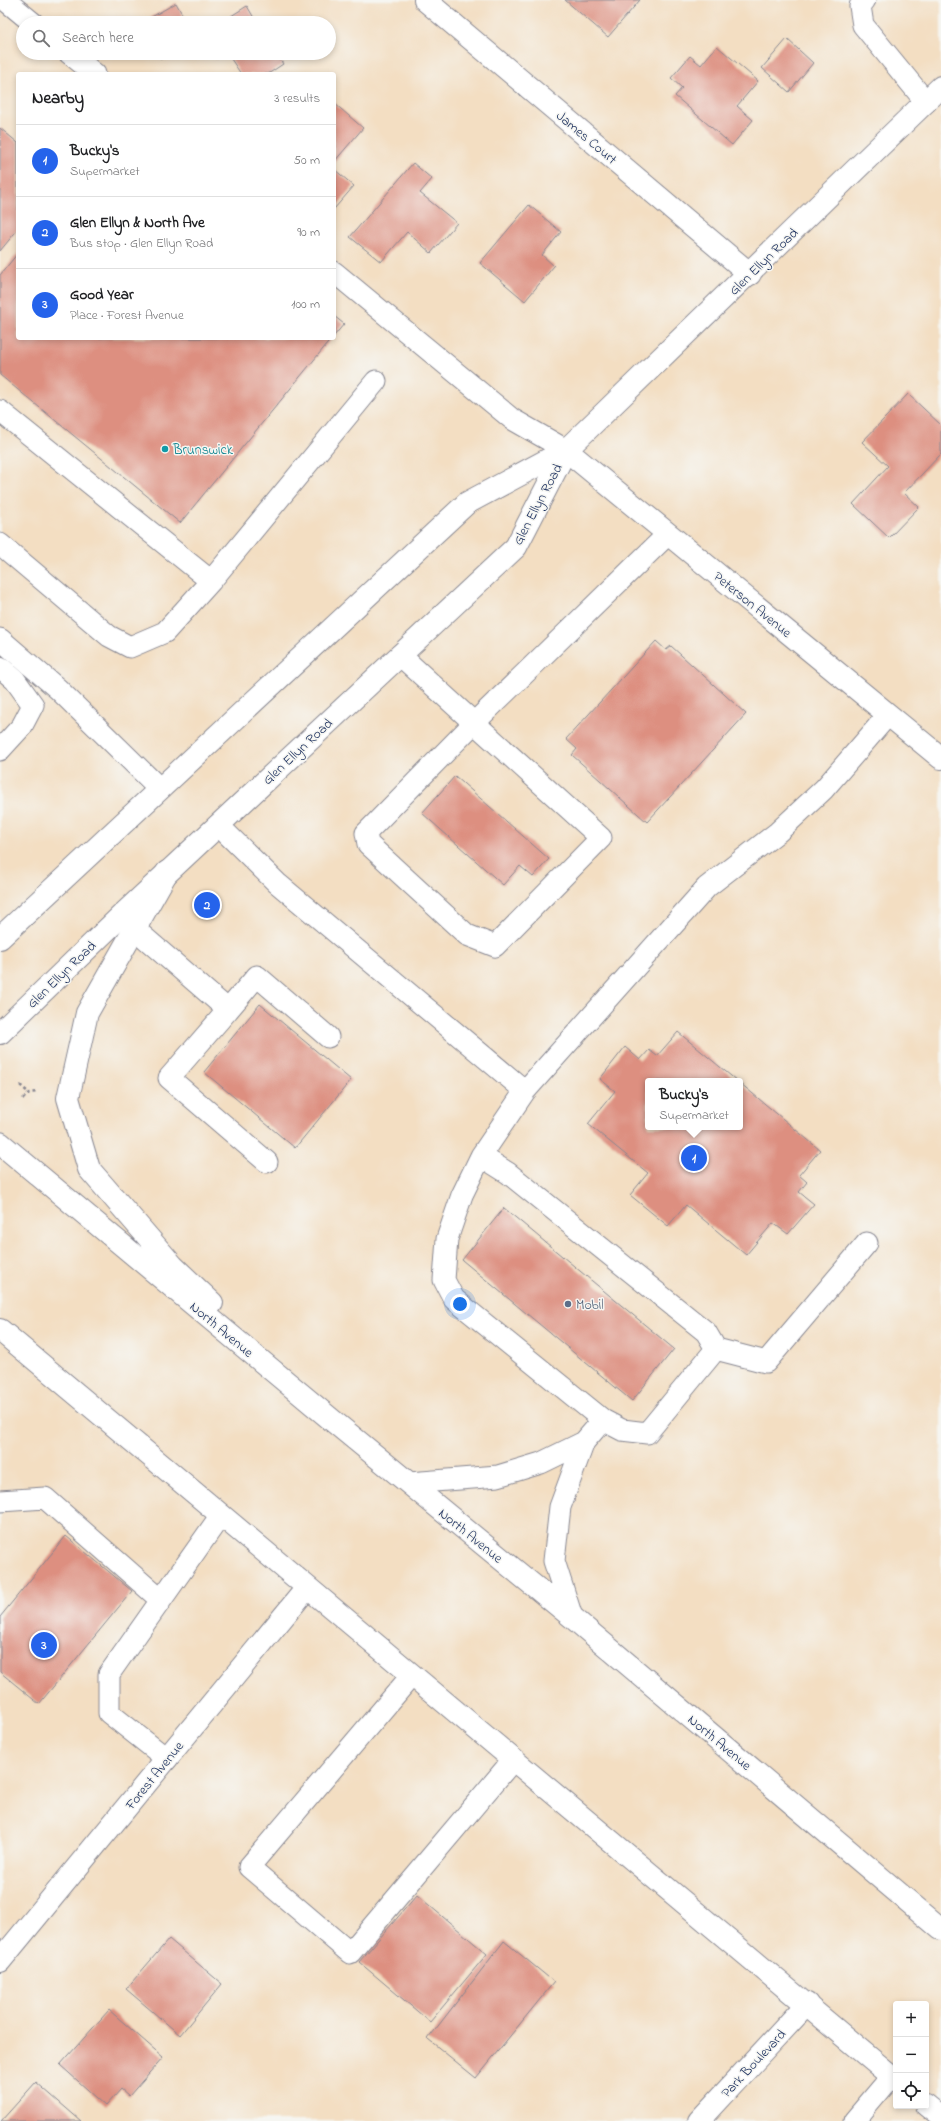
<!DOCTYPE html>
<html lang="en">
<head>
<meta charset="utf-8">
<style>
  :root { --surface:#fff; --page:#f6f6f6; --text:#202124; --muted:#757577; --line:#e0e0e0; --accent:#2563eb }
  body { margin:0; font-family:"Indie Flower",sans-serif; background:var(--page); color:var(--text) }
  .controls { position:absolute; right:12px; bottom:12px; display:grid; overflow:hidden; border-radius:4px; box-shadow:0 2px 6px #0003 }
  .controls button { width:36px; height:36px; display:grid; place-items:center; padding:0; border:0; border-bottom:1px solid var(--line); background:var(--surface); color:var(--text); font:20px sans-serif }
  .you { position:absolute; left:460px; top:1304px; width:14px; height:14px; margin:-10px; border:3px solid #fff; border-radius:50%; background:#1a73e8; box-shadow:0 0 0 6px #1a73e833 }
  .badge { display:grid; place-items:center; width:26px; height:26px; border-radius:50%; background:var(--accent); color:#fff; font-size:13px; font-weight:700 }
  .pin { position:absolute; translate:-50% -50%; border:2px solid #fff; box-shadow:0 1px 4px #0006 }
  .popup { position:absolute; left:645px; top:1078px; width:98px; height:52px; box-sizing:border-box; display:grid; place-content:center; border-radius:4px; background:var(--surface); filter:drop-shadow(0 1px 3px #0005); font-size:13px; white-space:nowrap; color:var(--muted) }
  .popup b { font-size:15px; color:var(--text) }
  .popup::after { content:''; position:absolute; left:50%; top:100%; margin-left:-8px; border:8px solid transparent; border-top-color:var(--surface) }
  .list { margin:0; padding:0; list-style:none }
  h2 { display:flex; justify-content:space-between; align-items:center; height:52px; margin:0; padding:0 16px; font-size:17px }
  h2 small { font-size:13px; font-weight:400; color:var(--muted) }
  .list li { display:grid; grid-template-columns:26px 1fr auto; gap:12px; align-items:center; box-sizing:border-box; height:72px; padding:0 16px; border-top:1px solid var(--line) }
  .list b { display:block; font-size:15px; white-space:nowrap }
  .list p { margin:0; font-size:13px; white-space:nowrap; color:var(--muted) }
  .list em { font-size:13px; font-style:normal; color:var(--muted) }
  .icon { flex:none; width:22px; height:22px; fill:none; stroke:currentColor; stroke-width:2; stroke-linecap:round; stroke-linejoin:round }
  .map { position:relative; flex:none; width:941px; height:2121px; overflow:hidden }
  .search { position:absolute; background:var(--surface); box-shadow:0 2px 6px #0003; left:16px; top:16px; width:320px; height:44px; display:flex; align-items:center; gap:10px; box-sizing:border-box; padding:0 14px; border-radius:22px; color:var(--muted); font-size:15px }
  .panel { position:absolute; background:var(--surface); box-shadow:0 2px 6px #0003; left:16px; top:72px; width:320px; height:268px; border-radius:4px }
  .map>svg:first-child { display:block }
</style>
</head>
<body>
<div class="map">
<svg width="941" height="2121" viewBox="0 0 941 2121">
  <rect width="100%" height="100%" fill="#f6f6f2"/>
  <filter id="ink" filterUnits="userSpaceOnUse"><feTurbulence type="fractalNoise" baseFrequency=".025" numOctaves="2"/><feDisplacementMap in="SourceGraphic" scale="8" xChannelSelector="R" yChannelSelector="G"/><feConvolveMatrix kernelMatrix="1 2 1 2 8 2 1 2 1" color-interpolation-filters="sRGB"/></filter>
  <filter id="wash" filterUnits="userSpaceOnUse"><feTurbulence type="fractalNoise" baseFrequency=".012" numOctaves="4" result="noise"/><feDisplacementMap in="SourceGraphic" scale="16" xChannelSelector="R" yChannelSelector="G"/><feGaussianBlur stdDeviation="0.9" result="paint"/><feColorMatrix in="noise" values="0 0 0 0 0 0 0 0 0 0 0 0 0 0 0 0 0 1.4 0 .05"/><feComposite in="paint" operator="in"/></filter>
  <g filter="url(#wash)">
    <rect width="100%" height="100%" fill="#f3dec2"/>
    <g id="blocks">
      <!-- building -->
      <path fill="#dd8f80" d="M565 0H640L608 37Z
        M176 3 187 23H141Z
        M247 6 257 23H220Z
        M787 39 813 63 789 92 762 68Z
        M717 46 758 81 737 106 753 120 732 145 675 96 682 88 671 78 690 56 701 65Z
        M158 53H171L161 59Z
        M212 53H224L216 59Z
        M227 53H276L283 64 268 74H241Z
        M334 103 363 128 334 162Z
        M0 128 18 143V229L0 251Z
        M413 163 432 179 420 193 457 223 431 253 407 232 381 262 350 237Z
        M334 169 354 186 334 209Z
        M529 205 561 232 542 255 554 266 525 301 480 263Z
        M18 253V338H332L180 523 0 375V275Z
        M334 316 344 324 334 336Z
        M908 394 941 425V454L904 493 919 507 889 538 853 504 888 466 862 442Z
        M656 641 666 650 671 646 746 714 647 822 572 755 577 749 566 739Z
        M455 776 549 859 533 877 520 866 503 885 422 813Z
        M260 1004 351 1080 295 1148 204 1072Z
        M678 1032 737 1081H648V1127H740V1083L820 1150 799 1175 807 1182 799 1192 814 1204 788 1234 773 1223 746 1255 686 1205 668 1226 630 1195 648 1173 588 1124 615 1091 600 1079 625 1047 640 1060 649 1050 657 1056Z
        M504 1208 674 1349 632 1401 462 1260Z
        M66 1536 132 1591 39 1704 0 1672V1617Z
        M417 1895 487 1954 430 2022 359 1962Z
        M169 1939 222 1984 180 2035 126 1989Z
        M504 1941 554 1982 476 2078 428 2039Z
        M109 2010 163 2057 129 2096 121 2089 106 2106 60 2065Z
        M36 2082 81 2121H1Z"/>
    </g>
  </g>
  <g filter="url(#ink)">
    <use href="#blocks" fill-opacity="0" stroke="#878690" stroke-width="1"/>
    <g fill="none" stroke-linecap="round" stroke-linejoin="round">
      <defs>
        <path id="service" d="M5 0 33 23
          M865 0 860 6 863 25 926 102
          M69 53 95 74
          M334 272 512 419 566 450
          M0 411 211 581 376 381
          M0 544 109 636 130 647 165 632 211 581
          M0 639 58 689 160 789
          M400 655C466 716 534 777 601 838L495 946 467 935 368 844 366 833 474 723 668 534
          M0 667 15 680 33 705 22 726 0 750
          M218 825 277 883 525 1091
          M122 918 228 1010 169 1078 267 1162
          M228 1010 257 976 328 1037
          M481 1156 508 1173 706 1332 716 1349 647 1433 622 1430 603 1420
          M716 1349 766 1362 867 1243
          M409 1483 498 1476 541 1463 584 1442 603 1420 454 1299 444 1280 447 1239 462 1195 481 1156 525 1091 707 887 778 832 824 789 888 715
          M0 1501 45 1498 161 1600
          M572 1617 554 1561 560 1507 584 1442
          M412 1675 249 1867 350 1953 513 1760
          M167 1759 109 1713V1674L221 1515
          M854 2121 892 2076"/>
        <path id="minor" d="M425 0 750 274
          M566 450 941 758
          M0 1961 307 1588
          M699 2121 807 2004"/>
        <path id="tertiary" d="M0 938 467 503 566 450 941 87
          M0 1033 120 917 516 547 566 450"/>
        <path id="primary" d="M167 872 87 1013 68 1098 89 1169 173 1266 212 1303
          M0 1143 333 1421 572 1617 941 1929
          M0 1330 896 2080
          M926 2105 941 2117"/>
      </defs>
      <!-- service casing -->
      <use href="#service" stroke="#878690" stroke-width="23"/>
      <!-- minor casing -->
      <use href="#minor" stroke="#878690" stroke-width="24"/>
      <!-- tertiary casing -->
      <use href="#tertiary" stroke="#878690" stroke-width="24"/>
      <!-- primary casing -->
      <use href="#primary" stroke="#878690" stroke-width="24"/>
      <!-- path -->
      <path stroke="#878690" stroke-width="2.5" stroke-dasharray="3 3" stroke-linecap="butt" d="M20 1085 29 1093
        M23 1099 29 1093 38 1092"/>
      <!-- service -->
      <use href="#service" stroke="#fff" stroke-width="21"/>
      <!-- minor -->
      <use href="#minor" stroke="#fff" stroke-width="22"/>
      <!-- tertiary -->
      <use href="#tertiary" stroke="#fff" stroke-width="22"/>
      <!-- primary -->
      <use href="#primary" stroke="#fff" stroke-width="22"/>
    </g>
  </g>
  <!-- markers -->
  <circle fill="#0f9aa8" stroke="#f6f6f2" stroke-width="1.5" cx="165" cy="449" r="4"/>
  <circle fill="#5c6f8a" stroke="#f6f6f2" stroke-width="1.5" cx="568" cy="1304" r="4"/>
  <g text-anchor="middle" stroke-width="3" stroke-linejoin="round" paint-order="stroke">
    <!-- street labels -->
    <g font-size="14" fill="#1b2f5e" stroke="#f6f6f2">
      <text transform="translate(587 137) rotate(40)" y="5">James Court</text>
      <text transform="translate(763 261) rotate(-44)" y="5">Glen Ellyn Road</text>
      <text transform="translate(537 504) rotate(-62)" y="5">Glen Ellyn Road</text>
      <text transform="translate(753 604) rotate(39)" y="5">Peterson Avenue</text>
      <text transform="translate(297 751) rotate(-43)" y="5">Glen Ellyn Road</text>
      <text transform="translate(61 974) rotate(-44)" y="5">Glen Ellyn Road</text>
      <text transform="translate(222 1329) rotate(40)" y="5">North Avenue</text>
      <text transform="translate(471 1535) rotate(39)" y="5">North Avenue</text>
      <text transform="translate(720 1742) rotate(40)" y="5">North Avenue</text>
      <text transform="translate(154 1775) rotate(-51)" y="5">Forest Avenue</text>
      <text transform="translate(753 2063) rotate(-47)" y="5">Park Boulevard</text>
    </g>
    <!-- culture labels -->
    <g font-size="14" fill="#0d838f" stroke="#f6f6f2" text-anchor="start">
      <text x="173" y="454">Brunswick</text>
    </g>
    <!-- service labels -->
    <g font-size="14" fill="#4e5e75" stroke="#f6f6f2" text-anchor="start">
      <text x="576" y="1309">Mobil</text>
    </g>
  </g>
</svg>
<div class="controls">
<button>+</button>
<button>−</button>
<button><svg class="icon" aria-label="locate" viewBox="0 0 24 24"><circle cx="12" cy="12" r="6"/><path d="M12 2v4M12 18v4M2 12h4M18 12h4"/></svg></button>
</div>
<div class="you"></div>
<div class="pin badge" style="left:694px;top:1158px">1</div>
<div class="popup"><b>Bucky's</b>Supermarket</div>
<div class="pin badge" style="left:207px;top:905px">2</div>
<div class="pin badge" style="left:44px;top:1645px">3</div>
<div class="search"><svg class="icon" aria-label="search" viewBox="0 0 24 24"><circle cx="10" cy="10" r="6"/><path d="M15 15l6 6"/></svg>Search here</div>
<section class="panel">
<h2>Nearby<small>3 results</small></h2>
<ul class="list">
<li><span class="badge">1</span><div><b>Bucky's</b><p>Supermarket</p></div><em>50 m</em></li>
<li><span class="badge">2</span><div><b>Glen Ellyn &amp; North Ave</b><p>Bus stop · Glen Ellyn Road</p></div><em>90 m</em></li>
<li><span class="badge">3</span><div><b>Good Year</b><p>Place · Forest Avenue</p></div><em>100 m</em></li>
</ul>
</section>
</div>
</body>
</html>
